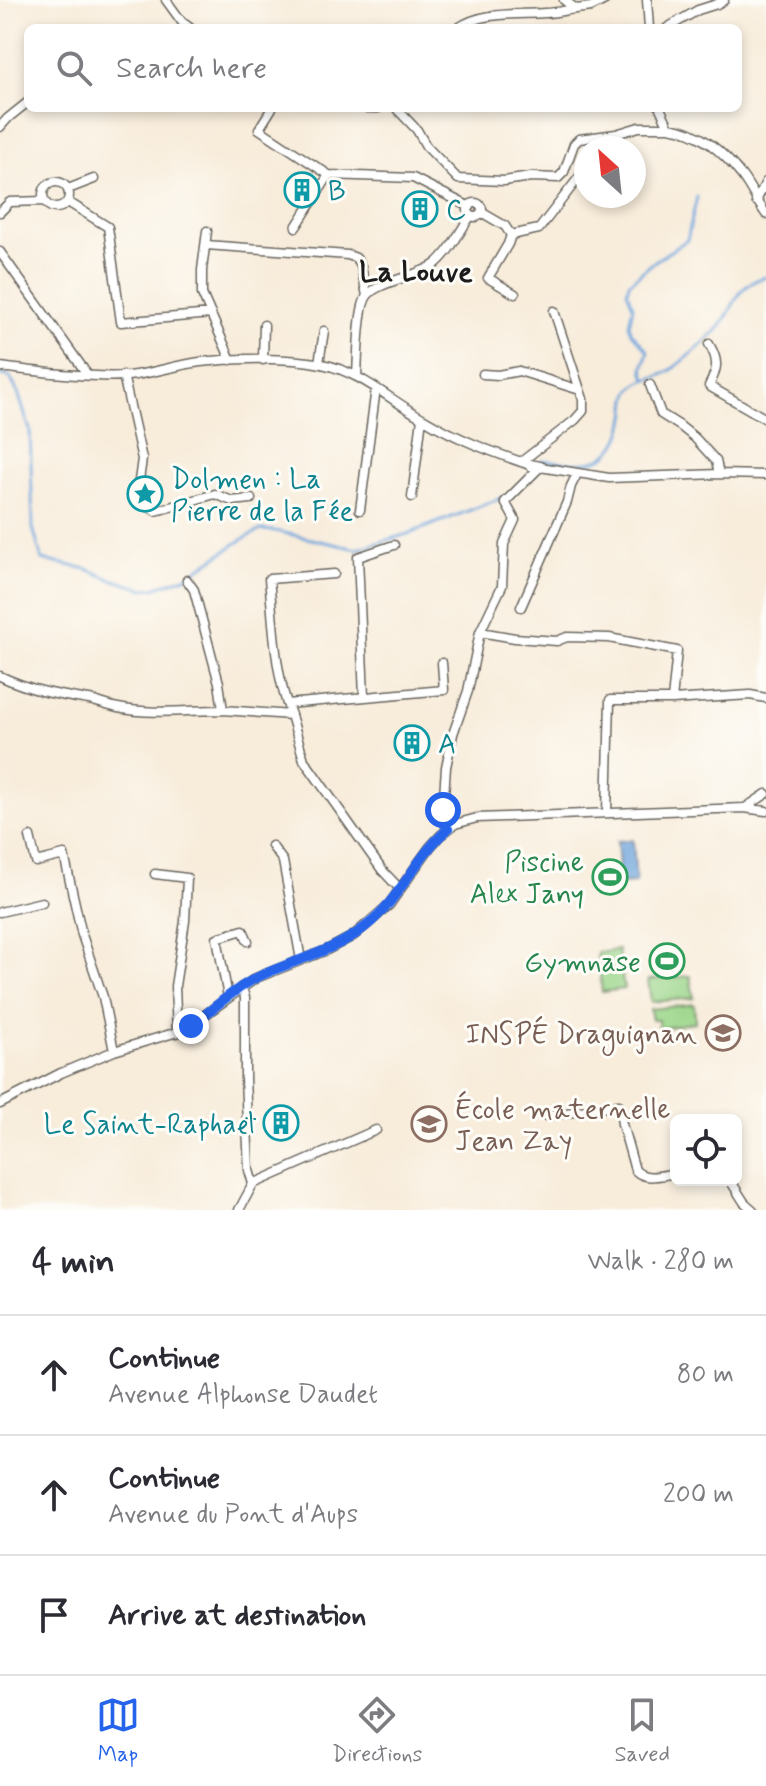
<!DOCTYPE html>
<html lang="en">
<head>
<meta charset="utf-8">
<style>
  :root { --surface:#fff; --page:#f7f7f7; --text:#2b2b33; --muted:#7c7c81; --line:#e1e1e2; --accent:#2563eb }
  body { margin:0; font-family:Mynerve,sans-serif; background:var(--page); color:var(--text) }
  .controls { position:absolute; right:24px; bottom:24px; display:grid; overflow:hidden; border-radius:12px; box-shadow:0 4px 12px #0003 }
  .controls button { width:72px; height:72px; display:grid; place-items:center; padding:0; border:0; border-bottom:2px solid var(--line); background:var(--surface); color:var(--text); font:40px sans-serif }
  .compass { position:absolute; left:574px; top:136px; width:72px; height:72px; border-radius:50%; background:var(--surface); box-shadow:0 4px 12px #0003; rotate:333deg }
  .stop { position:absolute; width:24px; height:24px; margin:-18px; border:6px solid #2563eb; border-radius:50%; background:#fff }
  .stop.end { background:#2563eb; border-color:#fff; box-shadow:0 2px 8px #0008 }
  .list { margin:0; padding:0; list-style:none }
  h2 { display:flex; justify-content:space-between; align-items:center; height:104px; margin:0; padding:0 32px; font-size:34px }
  h2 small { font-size:26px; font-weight:400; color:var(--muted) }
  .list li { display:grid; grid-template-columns:52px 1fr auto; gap:24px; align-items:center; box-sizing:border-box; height:120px; padding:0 32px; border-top:2px solid var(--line) }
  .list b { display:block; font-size:30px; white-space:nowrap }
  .list p { margin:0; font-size:26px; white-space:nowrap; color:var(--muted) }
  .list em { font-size:26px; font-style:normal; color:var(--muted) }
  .icon { flex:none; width:44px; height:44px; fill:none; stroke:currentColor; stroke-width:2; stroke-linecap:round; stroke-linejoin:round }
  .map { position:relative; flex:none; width:766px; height:1210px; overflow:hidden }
  .search { position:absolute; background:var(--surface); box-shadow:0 4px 12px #0003; left:24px; right:24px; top:24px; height:88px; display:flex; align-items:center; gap:20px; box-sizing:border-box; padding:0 28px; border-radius:12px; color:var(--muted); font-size:30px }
  .sheet { height:464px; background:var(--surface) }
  nav { display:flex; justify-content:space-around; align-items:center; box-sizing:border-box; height:112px; border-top:2px solid var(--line); background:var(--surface); font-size:22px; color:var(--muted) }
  nav a { display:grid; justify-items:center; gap:4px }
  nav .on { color:var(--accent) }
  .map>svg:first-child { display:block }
</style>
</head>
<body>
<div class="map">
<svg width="766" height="1210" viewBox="0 0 766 1210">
  <rect width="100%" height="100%" fill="#fdfcf7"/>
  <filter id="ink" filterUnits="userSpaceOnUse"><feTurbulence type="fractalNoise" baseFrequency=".0125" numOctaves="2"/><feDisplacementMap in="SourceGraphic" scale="16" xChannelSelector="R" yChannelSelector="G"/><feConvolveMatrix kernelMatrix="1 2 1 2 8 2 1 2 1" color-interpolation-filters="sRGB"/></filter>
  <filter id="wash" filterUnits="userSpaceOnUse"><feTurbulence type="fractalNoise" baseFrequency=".006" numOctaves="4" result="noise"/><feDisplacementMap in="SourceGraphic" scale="32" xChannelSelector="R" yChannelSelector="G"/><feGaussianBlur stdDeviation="1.8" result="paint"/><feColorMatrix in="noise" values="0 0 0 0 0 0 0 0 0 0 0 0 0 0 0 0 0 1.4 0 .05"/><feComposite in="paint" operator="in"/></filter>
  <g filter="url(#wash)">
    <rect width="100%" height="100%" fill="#f8ecda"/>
    <!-- green -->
    <path fill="#9ad588" stroke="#5b7852" stroke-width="2" d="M618 950 624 989 602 992 597 953Z
      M690 976 694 998 651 1002 648 980Z
      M694 1004 695 1022 659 1029 658 1020H652L650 1009Z"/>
    <!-- water -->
    <path fill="#6fa5dc" stroke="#46607c" stroke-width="2" d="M633 840 636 883 620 884 617 841Z"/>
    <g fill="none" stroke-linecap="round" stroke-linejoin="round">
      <!-- stream -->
      <path stroke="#6fa5dc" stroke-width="3" d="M0 374 10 377 18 393 30 430 33 528 42 560 87 569 108 578 143 589 154 588 188 576 243 539 261 530 275 531 357 549 411 533 504 497
        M646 379 643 369 648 351 632 333 629 325 633 306 627 291 629 283 655 261 687 240 697 197
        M538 464 542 460C585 464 616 470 626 417 628 407 626 396 633 388 642 378 655 379 666 373 675 369 711 337 718 329 736 308 734 285 766 277"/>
    </g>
  </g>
  <g filter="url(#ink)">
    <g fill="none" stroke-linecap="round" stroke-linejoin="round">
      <defs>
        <path id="minor" d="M166 0 182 22 190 28
          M564 0 576 9 591 7 605 0
          M647 0 649 28
          M458 28C482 11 516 15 545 13 555 13 566 10 576 9
          M667 28 698 10 717 4 724 0
          M272 108 259 129 329 175
          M366 108H378
          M396 108 417 130 426 146 458 179 504 181 531 177 558 178 564 172 574 144 579 139 616 134 639 127H669
          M660 108 669 127C700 131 723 152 742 176 751 188 757 202 766 214
          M0 127 8 118 28 102
          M43 195a13 13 0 1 1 26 0a13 13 0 1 1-26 0Z
          M68 189 94 179
          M756 201 766 182
          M68 202 108 227 121 322 211 314
          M468 210a7 7 0 1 1 14 0a7 7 0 1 1-14 0Z
          M0 212 10 202 44 201
          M481 212 505 226 511 235 508 244 488 278 515 294
          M296 227 329 175 413 178 470 207
          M207 231 202 270V294L231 360
          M511 235 539 229 580 176 586 172
          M206 245 348 255 356 258 361 266 367 296
          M0 252 87 374
          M709 344C719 361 718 368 709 386L766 419
          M263 360 264 325
          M319 363 324 331
          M0 367C42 372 86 378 128 376 152 374 176 365 200 362 237 358 286 357 322 364 361 372 390 400 424 419 459 440 492 452 530 465
          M483 374 498 375 519 371 580 390
          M123 375 142 459 137 495 147 506 156 511 215 494 232 501 251 499
          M357 376C358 359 358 308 367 296 377 282 418 276 434 265 448 255 461 230 471 215
          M650 385 661 414 680 426 695 438 716 461 719 474
          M521 462 575 420 583 411V399L554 311
          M412 497 422 418
          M360 510 376 388
          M187 580 194 590 219 683 223 710 291 715 304 760 382 870 400 889
          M521 607 567 502 571 486 577 474
          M480 632 515 638 557 641 567 637 609 638 677 651 672 700
          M0 676C29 690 57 695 89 700 99 702 108 706 118 708 152 715 189 710 223 710
          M364 697 358 557 394 545
          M287 704 444 690 442 663
          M291 715C274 672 274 625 269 579L334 574
          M745 808 766 794
          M607 813 610 700H672L750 695 766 698
          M448 829 443 820V810L446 767 453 734 468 691 480 632 502 586 504 544 515 520 505 502 540 467 609 478 719 474 766 475
          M30 837 36 862 64 855 82 935 103 997 114 1051
          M272 846 283 861 301 960
          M155 874 187 878 185 921 175 986 177 1033
          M0 912 42 902
          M228 997 217 938 243 930 248 941
          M0 1104 61 1073 114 1051 184 1030 256 978 327 950 353 936 389 905 430 847 441 835 455 824 477 818 744 808 766 811
          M547 1116 619 1105 622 1124 635 1170C645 1181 662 1175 676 1173
          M730 1180 744 1202 753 1210
          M253 1184 376 1130
          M239 1210 253 1184 249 1170 245 1078V998L242 987"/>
        <path id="major" d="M530 465 540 467"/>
      </defs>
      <!-- minor casing -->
      <use href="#minor" stroke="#69655e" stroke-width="11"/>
      <!-- major casing -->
      <use href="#major" stroke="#69655e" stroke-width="13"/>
      <!-- minor -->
      <use href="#minor" stroke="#fff" stroke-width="8"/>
      <!-- major -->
      <use href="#major" stroke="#fff" stroke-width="10"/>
    </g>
  </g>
  <g fill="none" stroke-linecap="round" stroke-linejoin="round" filter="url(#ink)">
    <!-- route -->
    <path stroke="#2563eb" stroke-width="10" d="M191 1026C213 1009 235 988 260 976 296 959 334 952 365 927 400 900 415 857 448 829L443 820V810"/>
  </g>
  <!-- icons -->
  <defs>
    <symbol id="building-ring" viewBox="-11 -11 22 22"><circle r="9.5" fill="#fdfcf7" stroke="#0f9aa8" stroke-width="1.5"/><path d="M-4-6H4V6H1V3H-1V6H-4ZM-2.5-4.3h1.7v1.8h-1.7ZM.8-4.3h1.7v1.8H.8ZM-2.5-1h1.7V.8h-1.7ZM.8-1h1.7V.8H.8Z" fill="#0f9aa8"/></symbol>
    <symbol id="sight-ring" viewBox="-11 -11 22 22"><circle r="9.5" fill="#fdfcf7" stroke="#0f9aa8" stroke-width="1.5"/><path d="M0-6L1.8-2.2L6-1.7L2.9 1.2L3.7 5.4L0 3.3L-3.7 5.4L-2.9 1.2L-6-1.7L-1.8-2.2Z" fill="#0f9aa8"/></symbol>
    <symbol id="stadium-ring" viewBox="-11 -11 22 22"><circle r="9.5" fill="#fdfcf7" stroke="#2e9e5b" stroke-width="1.5"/><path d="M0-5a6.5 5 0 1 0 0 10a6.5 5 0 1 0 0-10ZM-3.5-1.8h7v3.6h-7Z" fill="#2e9e5b"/></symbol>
    <symbol id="university-ring" viewBox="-11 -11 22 22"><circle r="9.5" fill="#fdfcf7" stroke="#8d6e63" stroke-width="1.5"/><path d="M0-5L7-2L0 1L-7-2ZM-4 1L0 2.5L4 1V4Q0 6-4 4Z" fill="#8d6e63"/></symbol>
    <symbol id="school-ring" viewBox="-11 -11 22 22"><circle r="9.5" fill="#fdfcf7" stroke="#8d6e63" stroke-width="1.5"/><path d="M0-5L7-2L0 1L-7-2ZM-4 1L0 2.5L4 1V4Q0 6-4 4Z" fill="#8d6e63"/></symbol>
  </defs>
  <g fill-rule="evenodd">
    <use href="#building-ring" x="282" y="170" width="40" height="40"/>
    <use href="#building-ring" x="400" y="189" width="40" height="40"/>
    <use href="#sight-ring" x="125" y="474" width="40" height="40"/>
    <use href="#building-ring" x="392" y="723" width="40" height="40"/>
    <use href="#stadium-ring" x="590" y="857" width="40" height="40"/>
    <use href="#stadium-ring" x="647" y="941" width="40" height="40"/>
    <use href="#university-ring" x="703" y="1013" width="40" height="40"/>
    <use href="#building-ring" x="261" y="1103" width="40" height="40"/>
    <use href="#school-ring" x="409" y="1104" width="40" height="40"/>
  </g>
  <g text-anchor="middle" stroke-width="6" stroke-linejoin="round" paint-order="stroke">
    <!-- culture labels -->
    <g font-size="28" fill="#0d838f" stroke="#fdfcf7" text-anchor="start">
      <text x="328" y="200">B</text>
      <text x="446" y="219">C</text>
      <text x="171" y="488">Dolmen : La<tspan x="171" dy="32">Pierre de la Fée</tspan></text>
      <text x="438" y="753">A</text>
      <text x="255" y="1133" text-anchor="end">Le Saint-Raphaël</text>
    </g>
    <!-- leisure labels -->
    <g font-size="28" fill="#27864d" stroke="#fdfcf7" text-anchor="end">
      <text x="584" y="871">Piscine<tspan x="584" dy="32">Alex Jany</tspan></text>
      <text x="641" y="971">Gymnase</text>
    </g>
    <!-- education labels -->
    <g font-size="28" fill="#785e54" stroke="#fdfcf7" text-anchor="end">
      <text x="697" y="1043">INSPÉ Draguignan</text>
      <text x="455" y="1118" text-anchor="start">École maternelle<tspan x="455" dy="32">Jean Zay</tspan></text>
    </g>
    <!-- neighbourhood labels -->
    <g font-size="30" font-weight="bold" fill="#1c1c1c" stroke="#fdfcf7">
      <text x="416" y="281">La Louve</text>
    </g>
  </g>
</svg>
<div class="controls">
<button><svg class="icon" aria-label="locate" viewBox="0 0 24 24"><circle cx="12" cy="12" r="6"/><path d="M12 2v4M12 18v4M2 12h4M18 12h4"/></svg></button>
</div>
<svg class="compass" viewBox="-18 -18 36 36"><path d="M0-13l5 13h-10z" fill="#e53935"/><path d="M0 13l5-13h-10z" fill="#7c7c81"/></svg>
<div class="stop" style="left:443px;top:810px"></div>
<div class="stop end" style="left:191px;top:1026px"></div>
<div class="search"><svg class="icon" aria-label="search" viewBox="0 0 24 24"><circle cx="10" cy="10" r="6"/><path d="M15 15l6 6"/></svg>Search here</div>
</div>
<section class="sheet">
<h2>4 min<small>Walk · 280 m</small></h2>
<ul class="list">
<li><svg class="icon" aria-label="ahead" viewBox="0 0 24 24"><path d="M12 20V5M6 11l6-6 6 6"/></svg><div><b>Continue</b><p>Avenue Alphonse Daudet</p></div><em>80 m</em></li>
<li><svg class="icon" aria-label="ahead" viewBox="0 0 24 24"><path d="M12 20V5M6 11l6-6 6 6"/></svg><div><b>Continue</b><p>Avenue du Pont d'Aups</p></div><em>200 m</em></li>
<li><svg class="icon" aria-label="arrive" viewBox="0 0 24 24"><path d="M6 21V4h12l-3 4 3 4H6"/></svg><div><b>Arrive at destination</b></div></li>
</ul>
</section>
<nav>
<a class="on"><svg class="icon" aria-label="map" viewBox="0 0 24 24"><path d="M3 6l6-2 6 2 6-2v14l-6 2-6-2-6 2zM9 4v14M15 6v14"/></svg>Map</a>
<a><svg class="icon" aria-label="directions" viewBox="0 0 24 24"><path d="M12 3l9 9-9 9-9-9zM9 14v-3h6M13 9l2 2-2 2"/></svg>Directions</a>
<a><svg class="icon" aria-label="saved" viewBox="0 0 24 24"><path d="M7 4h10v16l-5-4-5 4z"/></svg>Saved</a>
</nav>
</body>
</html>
